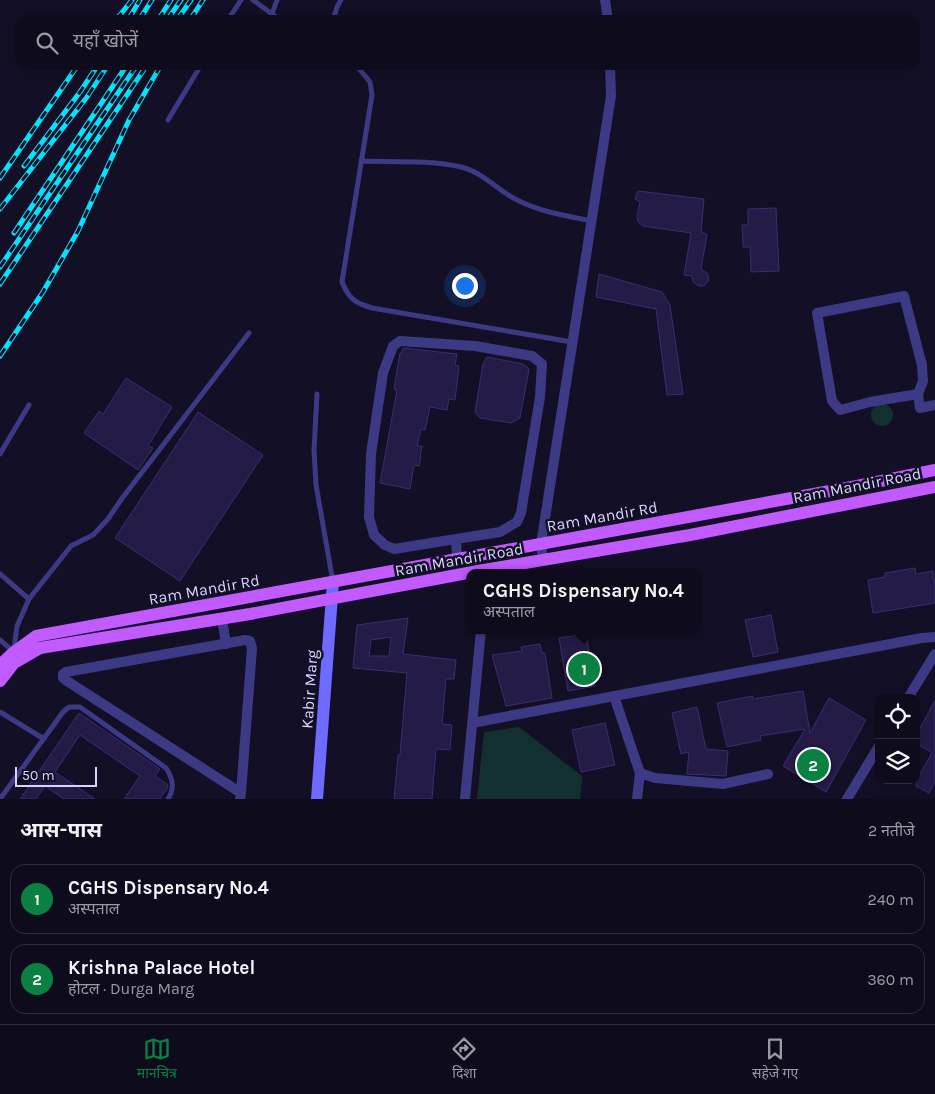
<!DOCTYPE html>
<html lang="hi">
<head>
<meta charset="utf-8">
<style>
  :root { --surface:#0e0b1c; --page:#171425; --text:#f1f3f6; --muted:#9b9ba3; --line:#2e2b3b; --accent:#0b8043 }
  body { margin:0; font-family:Karla,"Noto Sans Devanagari",sans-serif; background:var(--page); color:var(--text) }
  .controls { position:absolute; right:15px; bottom:15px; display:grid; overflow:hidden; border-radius:10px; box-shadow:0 5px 20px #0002 }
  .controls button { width:45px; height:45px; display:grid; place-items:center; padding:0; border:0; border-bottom:1px solid var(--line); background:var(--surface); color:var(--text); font:25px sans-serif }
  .scale { position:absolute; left:15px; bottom:12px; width:82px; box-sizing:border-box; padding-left:5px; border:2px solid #d9d4ff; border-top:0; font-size:14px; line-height:18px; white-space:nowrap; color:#d9d4ff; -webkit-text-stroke:4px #130f26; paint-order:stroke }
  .you { position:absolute; left:464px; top:285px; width:18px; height:18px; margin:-12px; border:4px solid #fff; border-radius:50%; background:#1a73e8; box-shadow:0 0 0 8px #1a73e833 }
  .badge { display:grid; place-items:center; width:32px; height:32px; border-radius:50%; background:var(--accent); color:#fff; font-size:16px; font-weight:700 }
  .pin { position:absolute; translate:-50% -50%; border:2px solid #fff; box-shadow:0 1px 5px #0006 }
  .popup { position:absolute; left:466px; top:569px; width:235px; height:65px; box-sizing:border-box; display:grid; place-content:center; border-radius:10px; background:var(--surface); filter:drop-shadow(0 1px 4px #0005); font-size:16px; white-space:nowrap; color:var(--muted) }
  .popup b { font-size:19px; color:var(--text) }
  .popup::after { content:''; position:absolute; left:50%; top:100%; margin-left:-10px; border:10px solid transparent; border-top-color:var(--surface) }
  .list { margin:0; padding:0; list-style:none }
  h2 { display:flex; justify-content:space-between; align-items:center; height:65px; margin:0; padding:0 20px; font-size:21px }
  h2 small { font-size:16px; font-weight:400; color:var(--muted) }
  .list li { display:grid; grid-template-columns:32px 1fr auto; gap:15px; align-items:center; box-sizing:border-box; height:70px; margin:0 10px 10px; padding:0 10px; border:1px solid var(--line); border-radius:15px }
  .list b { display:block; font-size:19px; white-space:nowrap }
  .list p { margin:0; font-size:16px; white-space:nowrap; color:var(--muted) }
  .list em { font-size:16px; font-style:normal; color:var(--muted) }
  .icon { flex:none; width:28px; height:28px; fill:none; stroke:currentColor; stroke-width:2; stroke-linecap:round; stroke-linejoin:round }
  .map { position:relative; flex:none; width:935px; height:799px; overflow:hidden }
  .search { position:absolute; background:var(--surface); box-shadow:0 5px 20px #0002; left:15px; right:15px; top:15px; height:55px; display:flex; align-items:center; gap:12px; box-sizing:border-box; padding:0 18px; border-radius:15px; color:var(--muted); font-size:19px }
  .sheet { height:225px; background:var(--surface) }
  nav { display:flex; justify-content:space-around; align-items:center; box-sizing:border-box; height:70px; border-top:1px solid var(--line); background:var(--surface); font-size:14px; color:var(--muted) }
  nav a { display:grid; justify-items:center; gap:2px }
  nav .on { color:var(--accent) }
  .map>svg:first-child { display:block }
</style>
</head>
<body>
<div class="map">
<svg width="935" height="799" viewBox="0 0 935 799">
  <rect width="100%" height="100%" fill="#130f26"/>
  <!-- green -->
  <path fill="#12302f" d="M871 415a11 11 0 1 1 22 0a11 11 0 1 1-22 0Z
    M519 727 582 776 580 799H477L484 732Z"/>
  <!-- building -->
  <path fill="#241b47" stroke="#3b2d73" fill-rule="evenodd" d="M638 191 704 199 701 231 707 235 701 269 707 273 709 280 704 286H699L693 282 692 276 684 275 691 233 643 226 638 222 637 216 640 202 635 199Z
    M776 208 779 271 751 272 750 247H743L742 225H748V209Z
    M599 274 662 292 670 305 683 394 667 395 656 309 596 297Z
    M403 348 457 354 455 365 459 366 455 400 449 399 447 410 430 407 425 430 421 429 417 446H422L420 457H421L419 466 414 465 410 489 380 483 397 390 394 389 400 353H402Z
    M487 357 523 364 529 369 520 418 511 423 480 418 475 412 483 364Z
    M126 378 172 407 148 446 153 448 138 470 84 433 99 411 103 414Z
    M198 412 263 455 180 581 115 538Z
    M915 568 916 574 933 571 935 585V603L873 613 868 580 885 577V573Z
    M771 615 778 652 753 657 745 620Z
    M408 618 403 654 456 660 454 679H446L442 724 452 725 450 750 436 749 432 799H394L398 755H400L407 673 353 668 357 625ZM391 637 389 656H369L371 640Z
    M586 634 595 686 568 691 559 638Z
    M540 644 542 653H545L552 698 506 706 492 655 522 651 521 647Z
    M803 691 810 733 829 698 866 720 826 792 783 766 805 729 760 736 761 740 727 747 717 703 753 696V699Z
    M935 700V782L929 793 916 786V781L932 753 916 743V736Z
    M697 707 706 749 728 751 726 776 687 774 689 752 681 754 672 713Z
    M79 713 160 769 155 776 168 785V787L160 799H124L140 776 80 735 55 772 95 799H64L45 786 36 799H20Z
    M605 723 615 765 581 772 572 730Z"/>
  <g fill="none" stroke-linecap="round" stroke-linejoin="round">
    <!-- lane -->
    <path stroke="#3d3a85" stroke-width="5" d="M253 0 280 20
      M272 14 277 0
      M228 20 241 0
      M333 20 337 7 341 0
      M356 65 370 82 372 95 342 282C349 299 355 303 372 308L572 342
      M168 120 201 65
      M361 161C393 162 431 160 461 167 483 172 498 191 517 200 541 212 566 216 592 221
      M317 394 314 450 316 485 333 582
      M0 454 29 405
      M0 574 29 599
      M0 640 13 651
      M14 649 17 626 29 599 71 546 93 535 108 519 123 497 249 333
      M0 712 44 739
      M0 799 63 712 69 707H80L166 768C173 779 175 788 168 799"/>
    <!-- street -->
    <path stroke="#3d3a85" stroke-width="10" d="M605 0 608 20
      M918 394 870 402 840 410 832 401 817 313 904 296 922 365 923 381 918 394 920 408 935 405
      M456 539 394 549 385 545 374 535 369 517 371 454 383 373 393 346 400 341 475 346 532 356 542 364 540 397 521 513 517 522 500 532 456 539 457 559
      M543 561 541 544 611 96 610 65
      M222 619 226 644
      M614 696 640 773 655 778 723 784 768 774
      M908 698 935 654
      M472 723 922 638 935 637
      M240 799 241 793 252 648 250 641 245 640 66 672 63 674V678L67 681 241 793
      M465 799 481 630
      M637 799 640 773
      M847 799 879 746"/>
    <!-- secondary -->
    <path stroke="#6f6bff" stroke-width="12" d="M317 799 333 582"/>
    <!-- primary -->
    <path stroke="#c25bff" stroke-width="12" d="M0 665 14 652 36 636 852 487 935 470
      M0 681 14 663 40 648 250 614 478 571 690 535 935 487"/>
    <defs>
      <path id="rail" d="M116 20 132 0
        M128 20 140 0
        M139 20 152 0
        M158 20 171 0
        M167 20 181 0
        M177 20 191 0
        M190 20 203 0
        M24 166 80 92 98 65
        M0 178 78 65
        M0 209 87 97 108 65
        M14 233 127 65
        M0 267 137 65
        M0 284 147 65
        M0 356 43 292 78 231 129 120 161 65"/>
    </defs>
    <!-- rail casing -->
    <use href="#rail" stroke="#00e5ff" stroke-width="5"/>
    <!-- rail -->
    <use href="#rail" stroke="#130f26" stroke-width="3" stroke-dasharray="9" stroke-linecap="butt"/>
  </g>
  <g text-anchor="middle" stroke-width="5" stroke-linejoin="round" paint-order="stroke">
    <!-- street labels -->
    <g font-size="16" fill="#d9d4ff" stroke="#130f26">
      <text transform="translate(857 485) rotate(-11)" y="6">Ram Mandir Road</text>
      <text transform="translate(602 516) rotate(-10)" y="6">Ram Mandir Rd</text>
      <text transform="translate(459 559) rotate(-10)" y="6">Ram Mandir Road</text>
      <text transform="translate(204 589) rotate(-10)" y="6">Ram Mandir Rd</text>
      <text transform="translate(309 689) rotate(-86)" y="6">Kabir Marg</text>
    </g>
  </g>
</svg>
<div class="controls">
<button><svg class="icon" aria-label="locate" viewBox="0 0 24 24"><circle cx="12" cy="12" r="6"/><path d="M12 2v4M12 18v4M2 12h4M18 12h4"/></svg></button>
<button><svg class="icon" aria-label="layers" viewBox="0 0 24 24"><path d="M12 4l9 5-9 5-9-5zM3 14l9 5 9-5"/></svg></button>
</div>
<div class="scale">50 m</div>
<div class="you"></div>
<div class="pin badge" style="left:584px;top:669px">1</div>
<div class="popup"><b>CGHS Dispensary No.4</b>अस्पताल</div>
<div class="pin badge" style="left:813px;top:765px">2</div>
<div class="search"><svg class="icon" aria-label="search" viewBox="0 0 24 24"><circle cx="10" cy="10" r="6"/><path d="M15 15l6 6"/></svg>यहाँ खोजें</div>
</div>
<section class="sheet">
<h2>आस-पास<small>2 नतीजे</small></h2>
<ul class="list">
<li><span class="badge">1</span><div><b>CGHS Dispensary No.4</b><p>अस्पताल</p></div><em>240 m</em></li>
<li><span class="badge">2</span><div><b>Krishna Palace Hotel</b><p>होटल · Durga Marg</p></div><em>360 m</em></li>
</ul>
</section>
<nav>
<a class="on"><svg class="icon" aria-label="map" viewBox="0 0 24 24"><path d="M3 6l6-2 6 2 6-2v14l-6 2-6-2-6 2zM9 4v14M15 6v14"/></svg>मानचित्र</a>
<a><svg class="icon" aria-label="directions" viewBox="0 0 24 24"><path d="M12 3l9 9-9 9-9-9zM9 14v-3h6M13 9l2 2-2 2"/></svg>दिशा</a>
<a><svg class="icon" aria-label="saved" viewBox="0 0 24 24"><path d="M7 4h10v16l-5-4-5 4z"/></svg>सहेजे गए</a>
</nav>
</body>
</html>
